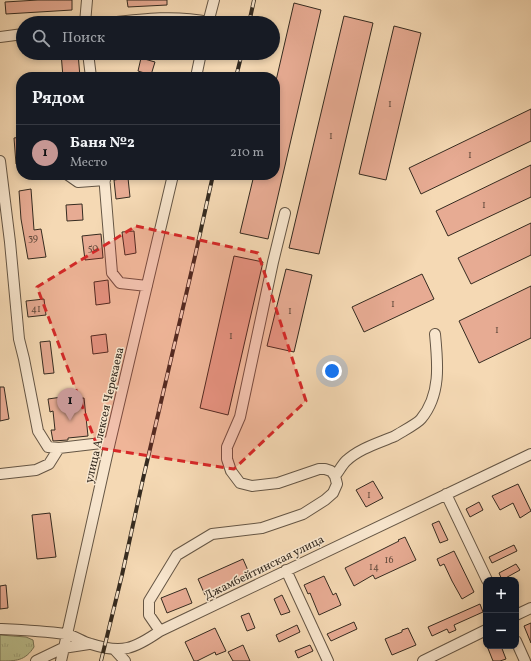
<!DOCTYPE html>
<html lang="ru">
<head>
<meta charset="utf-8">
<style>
  :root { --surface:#171b24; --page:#20242c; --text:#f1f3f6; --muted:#9ea1a6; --line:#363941; --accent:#c59692 }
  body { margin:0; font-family:Vollkorn,serif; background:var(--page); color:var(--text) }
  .controls { position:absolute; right:12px; bottom:12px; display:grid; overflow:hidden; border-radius:8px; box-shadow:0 2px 6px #0003 }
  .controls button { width:36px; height:36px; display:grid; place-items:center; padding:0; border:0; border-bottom:1px solid var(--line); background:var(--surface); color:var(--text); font:20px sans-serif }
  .you { position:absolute; left:332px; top:371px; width:14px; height:14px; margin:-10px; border:3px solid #fff; border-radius:50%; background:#1a73e8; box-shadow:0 0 0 6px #1a73e833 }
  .badge { display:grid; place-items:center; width:26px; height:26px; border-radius:50%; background:var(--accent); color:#111; font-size:13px; font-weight:700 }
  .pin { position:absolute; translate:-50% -33px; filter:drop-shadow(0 1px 2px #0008) }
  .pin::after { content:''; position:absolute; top:21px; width:14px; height:12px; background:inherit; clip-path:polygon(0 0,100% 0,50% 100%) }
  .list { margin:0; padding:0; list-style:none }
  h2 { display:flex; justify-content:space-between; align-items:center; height:52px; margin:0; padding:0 16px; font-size:17px }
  h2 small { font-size:13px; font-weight:400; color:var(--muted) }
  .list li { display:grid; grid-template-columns:26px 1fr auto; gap:12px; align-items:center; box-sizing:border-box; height:56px; padding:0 16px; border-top:1px solid var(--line) }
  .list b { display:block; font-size:15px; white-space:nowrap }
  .list p { margin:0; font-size:13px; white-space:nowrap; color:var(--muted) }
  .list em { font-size:13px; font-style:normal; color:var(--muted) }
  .icon { flex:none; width:22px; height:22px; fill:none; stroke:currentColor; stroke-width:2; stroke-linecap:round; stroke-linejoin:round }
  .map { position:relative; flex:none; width:531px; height:661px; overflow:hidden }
  .search { position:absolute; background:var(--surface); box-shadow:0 2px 6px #0003; left:16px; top:16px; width:264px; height:44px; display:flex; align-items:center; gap:10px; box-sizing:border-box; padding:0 14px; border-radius:22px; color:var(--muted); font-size:15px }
  .panel { position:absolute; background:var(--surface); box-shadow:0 2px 6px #0003; left:16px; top:72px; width:264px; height:108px; border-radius:16px }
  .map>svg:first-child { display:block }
</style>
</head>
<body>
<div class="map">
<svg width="531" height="661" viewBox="0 0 531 661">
  <defs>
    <pattern id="grass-tufts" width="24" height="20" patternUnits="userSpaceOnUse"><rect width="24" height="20" fill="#bbbf8e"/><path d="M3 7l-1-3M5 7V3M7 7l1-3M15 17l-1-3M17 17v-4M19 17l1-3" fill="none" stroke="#a1a47a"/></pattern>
  </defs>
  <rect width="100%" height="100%" fill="#f5d9b4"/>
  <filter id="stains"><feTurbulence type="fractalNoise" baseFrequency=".005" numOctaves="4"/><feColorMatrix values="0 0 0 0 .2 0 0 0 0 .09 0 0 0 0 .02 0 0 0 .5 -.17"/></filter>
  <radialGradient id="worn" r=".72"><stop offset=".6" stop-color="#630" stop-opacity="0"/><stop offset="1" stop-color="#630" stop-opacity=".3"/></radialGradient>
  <!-- grass -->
  <path fill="url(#grass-tufts)" stroke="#787557" d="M0 635 26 637 33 640 34 647C25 661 16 661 0 661Z"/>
  <!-- building -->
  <path fill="#e7ab93" stroke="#352b20" d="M38 0H72V10L6 14 5 2Z
    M127 0H167V5L128 7Z
    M294 3 321 10 268 239 240 233 254 175H275V85Z
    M344 16 373 23 319 254 289 248Z
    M394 26 421 33 386 180 359 174Z
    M61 53H78L80 77H63Z
    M141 58 155 62 151 75 138 71Z
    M531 109V141L421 194 409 168Z
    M21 137V164H16L14 138Z
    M531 165V197L448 236 436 211Z
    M128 178 130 197 116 199 114 180Z
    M31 189 34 230 41 229 46 257 28 259 21 219 19 191Z
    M82 204 83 220 67 221 66 205Z
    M531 223V255L471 284 458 258Z
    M134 231 136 253 125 255 122 232Z
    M101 234 103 258 85 260 82 236Z
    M234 256 263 262 228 415 200 408Z
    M286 269 312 275 294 352 267 346Z
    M422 274 434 299 364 332 352 307Z
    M108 280 110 303 96 305 94 282Z
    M531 286V338L479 363 459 321Z
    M44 299 46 315 28 317 26 301Z
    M106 334 108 352 93 354 91 336Z
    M50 341 54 373 44 374 40 342Z
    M0 387H4L9 419 0 421Z
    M62 397V400L84 398 88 436 68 438V440L53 441 51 430H55L53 411 50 412 48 399Z
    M373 481 383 498 366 507 356 490Z
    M518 484 531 511 520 518 513 503 500 510 492 496Z
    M479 502 483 510 470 517 466 509Z
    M50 513 56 557 37 559 32 515Z
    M439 521 448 540 440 543 432 524Z
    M405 537 416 560 375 579 373 575 354 586 345 568 399 541 398 540Z
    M514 545 517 551 492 563 489 557Z
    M454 551 474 592 462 599 452 581 444 564 440 566 437 559Z
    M243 559 250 575 205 595 198 579Z
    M516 564 520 570 502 580 499 573Z
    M324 576 333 595 336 593 341 605 319 615 310 593 308 594 304 585Z
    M6 585 8 608 0 609V586Z
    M186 588 192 603 167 613 161 598Z
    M282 595 290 612 281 615 274 599Z
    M480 604 483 612 454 625 456 630 449 633 447 629 432 636 428 627Z
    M249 613 255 628 247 631 241 616Z
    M354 622 357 629 331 641 327 634Z
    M531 623V643L524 626Z
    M297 625 300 632 279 642 276 635Z
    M215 628 226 651 216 655 215 652 197 661H194L185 642Z
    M408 628 416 645 392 655 385 639 402 632V630Z
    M243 645 250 661H233L228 652Z
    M310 645 313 651 298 658 295 651Z
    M487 646H501L506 659 500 661H493Z"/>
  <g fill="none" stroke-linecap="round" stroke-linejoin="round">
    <defs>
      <path id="minor" d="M85 23 87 0
        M109 23C143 19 175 15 209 22
        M208 23 214 0
        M0 37 23 34
        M88 53 91 77
        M196 77 201 53
        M0 161 10 242 19 339 24 359 38 431 48 447 59 448 110 442
        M68 175 78 182 105 180
        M104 175 112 273 120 283 147 286
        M0 474 36 470 49 464 59 448
        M335 476C339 471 342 465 346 461 360 448 379 443 395 436 401 432 417 424 421 419 441 395 438 364 435 334
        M446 494 487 580
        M286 570 328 661
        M516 615 531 608
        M0 629C21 630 43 631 65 634 74 635 82 642 91 644 122 654 134 649 160 631L531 454
        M160 631 149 615V601L177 555 212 534 262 528 303 514 325 500 333 493 337 484 335 476 331 471 325 469H319L278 483 252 486 240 483 231 471 227 459V447L240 417 273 262 285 213
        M516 641 525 661
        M114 649 125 661
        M36 661 63 648 89 644
        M61 661 110 442 173 175
        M423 661 486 630"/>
    </defs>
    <!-- minor casing -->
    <use href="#minor" stroke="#655645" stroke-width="12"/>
    <!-- minor -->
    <use href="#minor" stroke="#f8e6ce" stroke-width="10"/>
    <defs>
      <path id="rail" d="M249 23 254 0
        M236 77 242 53
        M101 661 122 575 143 479 196 252 213 175"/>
    </defs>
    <!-- rail casing -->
    <use href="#rail" stroke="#352b20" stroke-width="4"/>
    <!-- rail -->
    <use href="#rail" stroke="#f8e6ce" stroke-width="2.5" stroke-dasharray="8" stroke-linecap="butt"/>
  </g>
  <!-- marked area -->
  <path fill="#d62828" fill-opacity="0.2" stroke="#d62828" stroke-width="3" stroke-dasharray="8 5" stroke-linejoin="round" d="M136 226 258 253 306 401 234 469 98 448 37 287Z"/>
  <g text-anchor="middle" stroke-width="3" stroke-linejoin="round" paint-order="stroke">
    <!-- number labels -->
    <g font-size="10" fill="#624b3d">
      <text x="390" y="107">1</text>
      <text x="331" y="139">1</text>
      <text x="470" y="158">1</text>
      <text x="484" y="208">1</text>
      <text x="33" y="241">39</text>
      <text x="93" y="251">50</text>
      <text x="393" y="307">1</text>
      <text x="36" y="312">41</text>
      <text x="290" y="314">1</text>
      <text x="497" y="333">1</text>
      <text x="231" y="339">1</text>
      <text x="369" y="498">1</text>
      <text x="389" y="563">16</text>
      <text x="374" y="570">14</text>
    </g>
    <!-- street labels -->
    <g font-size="12" fill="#352b20" stroke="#f8e6ce">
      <text transform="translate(104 415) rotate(-77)" y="4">улица Алексея Черекаева</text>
      <text transform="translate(264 567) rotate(-26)" y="4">Джамбейтинская улица</text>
    </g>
  </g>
  <rect width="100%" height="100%" filter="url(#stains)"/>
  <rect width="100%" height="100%" fill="url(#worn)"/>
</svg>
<div class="controls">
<button>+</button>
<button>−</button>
</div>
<div class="you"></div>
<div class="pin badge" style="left:70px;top:421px">1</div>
<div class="search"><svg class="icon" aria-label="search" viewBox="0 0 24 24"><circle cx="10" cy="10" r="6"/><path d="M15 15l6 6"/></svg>Поиск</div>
<section class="panel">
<h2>Рядом<small></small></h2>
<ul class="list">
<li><span class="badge">1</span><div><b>Баня №2</b><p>Место</p></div><em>210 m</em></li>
</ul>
</section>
</div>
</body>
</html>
